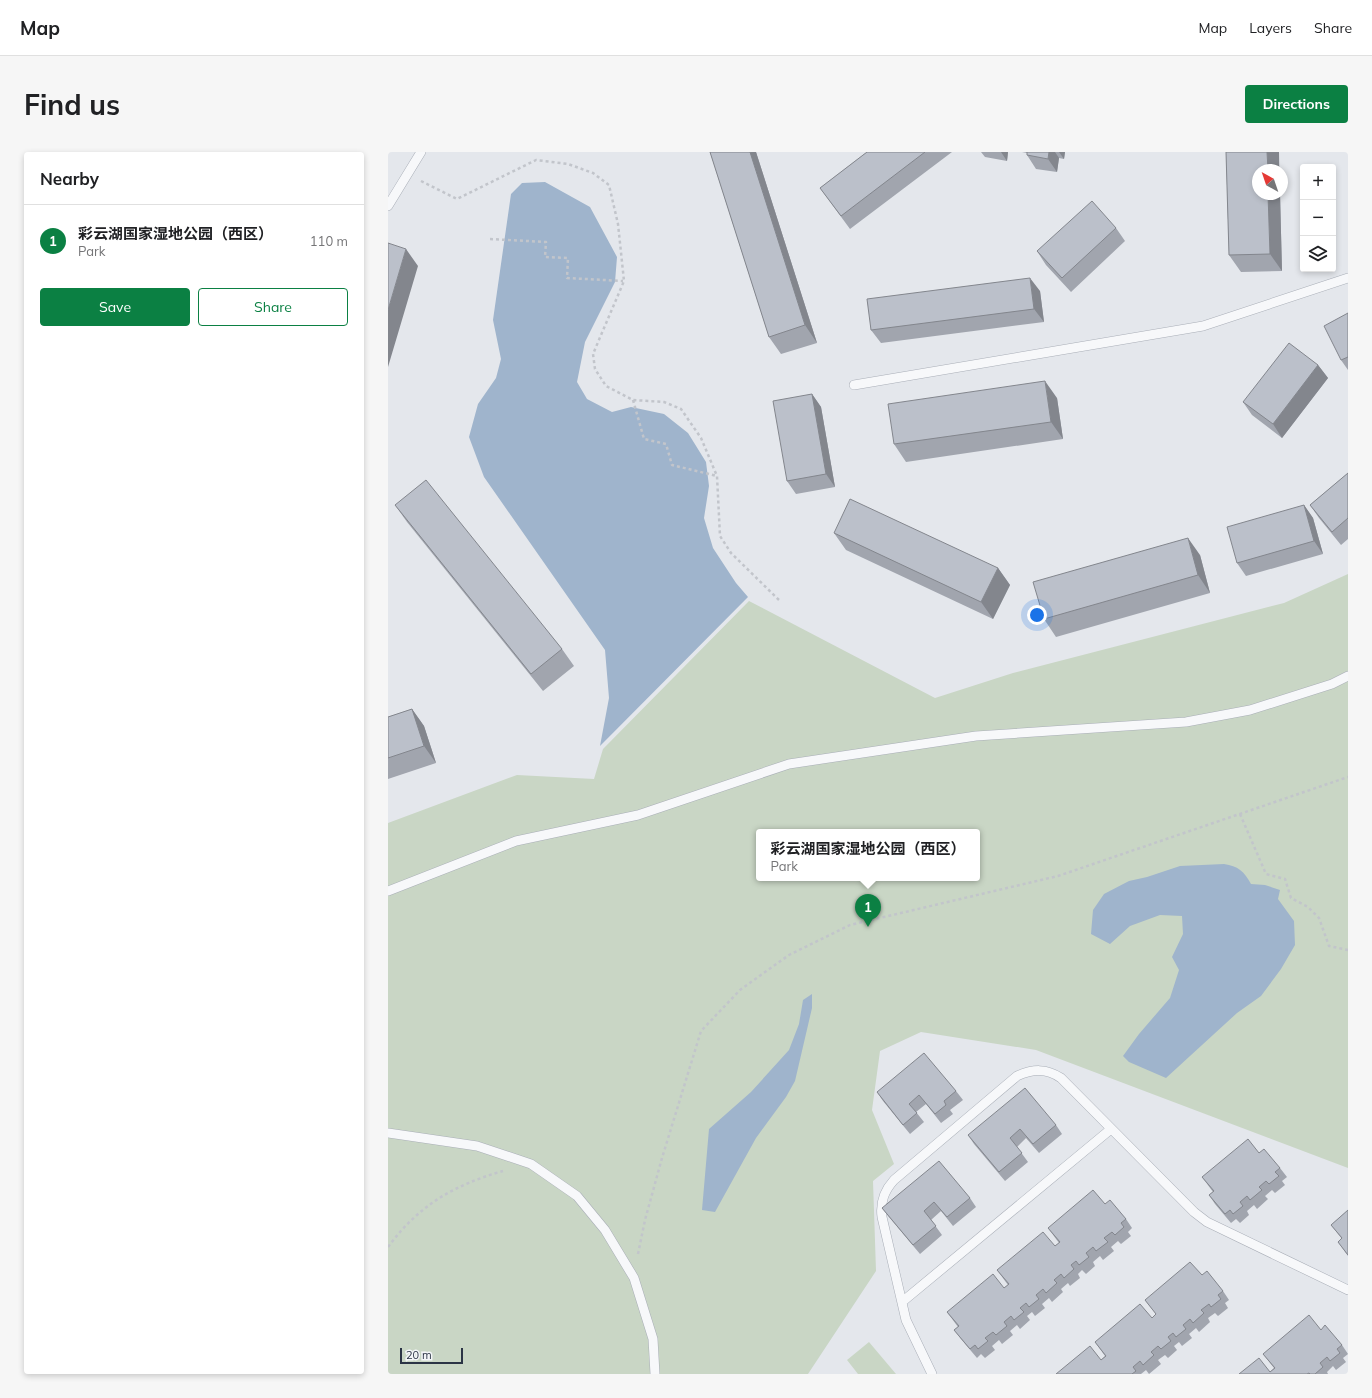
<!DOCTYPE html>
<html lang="en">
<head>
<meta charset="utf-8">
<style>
  :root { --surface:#fff; --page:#f6f6f6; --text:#202124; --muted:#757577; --line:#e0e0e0; --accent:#0b8043 }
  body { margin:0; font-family:Mulish,"Noto Sans SC",sans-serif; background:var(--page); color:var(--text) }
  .controls { position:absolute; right:12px; top:12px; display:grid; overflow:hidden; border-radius:4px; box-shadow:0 2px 6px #0003 }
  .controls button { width:36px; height:36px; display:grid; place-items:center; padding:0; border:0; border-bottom:1px solid var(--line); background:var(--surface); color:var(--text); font:20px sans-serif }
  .compass { position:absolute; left:864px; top:12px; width:36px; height:36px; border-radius:50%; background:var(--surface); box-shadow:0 2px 6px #0003; rotate:320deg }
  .scale { position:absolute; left:12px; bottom:10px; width:63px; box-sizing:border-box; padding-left:4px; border:2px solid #2b3445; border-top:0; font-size:11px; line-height:14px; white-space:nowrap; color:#2b3445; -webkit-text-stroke:3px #f4f6f9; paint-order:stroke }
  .you { position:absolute; left:649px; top:463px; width:14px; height:14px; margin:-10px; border:3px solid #fff; border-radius:50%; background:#1a73e8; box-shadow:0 0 0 6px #1a73e833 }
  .badge { display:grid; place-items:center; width:26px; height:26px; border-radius:50%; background:var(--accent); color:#fff; font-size:13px; font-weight:700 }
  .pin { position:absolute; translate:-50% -33px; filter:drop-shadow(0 1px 2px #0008) }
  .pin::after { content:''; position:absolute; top:21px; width:14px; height:12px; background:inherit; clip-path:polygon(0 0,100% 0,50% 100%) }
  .popup { position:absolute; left:368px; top:677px; width:224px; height:52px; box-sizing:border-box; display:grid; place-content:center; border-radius:4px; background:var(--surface); filter:drop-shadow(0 1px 3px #0005); font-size:13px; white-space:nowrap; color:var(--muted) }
  .popup b { font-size:15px; color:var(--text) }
  .popup::after { content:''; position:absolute; left:50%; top:100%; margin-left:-8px; border:8px solid transparent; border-top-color:var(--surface) }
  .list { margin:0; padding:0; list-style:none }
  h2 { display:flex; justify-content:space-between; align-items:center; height:52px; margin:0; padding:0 16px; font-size:17px }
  h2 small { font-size:13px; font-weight:400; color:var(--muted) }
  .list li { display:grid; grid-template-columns:26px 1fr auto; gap:12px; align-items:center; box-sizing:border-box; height:72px; padding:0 16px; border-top:1px solid var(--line) }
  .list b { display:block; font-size:15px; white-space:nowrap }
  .list p { margin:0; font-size:13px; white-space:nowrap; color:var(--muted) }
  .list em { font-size:13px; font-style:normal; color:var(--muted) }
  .actions { display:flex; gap:8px; padding:12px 16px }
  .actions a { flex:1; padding:9px 0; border:1px solid var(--accent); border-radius:4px; text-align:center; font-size:14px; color:var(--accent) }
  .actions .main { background:var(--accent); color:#fff }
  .icon { flex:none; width:22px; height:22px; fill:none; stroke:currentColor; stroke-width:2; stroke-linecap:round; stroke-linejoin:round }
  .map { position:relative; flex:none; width:960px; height:1222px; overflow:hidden; border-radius:4px }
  header { display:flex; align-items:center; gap:24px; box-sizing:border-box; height:56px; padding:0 20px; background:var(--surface); border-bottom:1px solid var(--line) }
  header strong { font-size:19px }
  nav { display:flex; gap:22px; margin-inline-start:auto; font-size:14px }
  .intro { display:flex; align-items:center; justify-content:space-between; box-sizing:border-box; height:96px; padding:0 24px }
  h1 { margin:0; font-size:28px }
  .button { padding:10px 18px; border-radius:4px; background:var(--accent); color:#fff; font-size:14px; font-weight:700 }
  main { display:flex; gap:24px; padding:0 24px }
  aside { flex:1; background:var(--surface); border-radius:4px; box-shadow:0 2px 6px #0003 }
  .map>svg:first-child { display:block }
</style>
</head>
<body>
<header>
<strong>Map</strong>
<nav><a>Map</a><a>Layers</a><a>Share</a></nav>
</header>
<div class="intro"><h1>Find us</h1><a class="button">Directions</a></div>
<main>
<aside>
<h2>Nearby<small></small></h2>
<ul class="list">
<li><span class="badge">1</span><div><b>彩云湖国家湿地公园（西区）</b><p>Park</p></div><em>110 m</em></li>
</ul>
<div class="actions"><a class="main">Save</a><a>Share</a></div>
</aside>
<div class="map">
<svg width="960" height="1222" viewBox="0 0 960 1222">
  <rect width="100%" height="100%" fill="#e4e7ec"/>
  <!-- green -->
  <path fill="#c9d6c5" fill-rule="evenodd" d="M960 422V1016L648 898 533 880 492 899 484 958 506 1012 485 1029 488 1119 420 1222H0V671L129 623 206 627 215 597 361 449 547 546 625 521 896 451ZM371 680H589V726H371Z
    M481 1190 508 1222H470L459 1208Z"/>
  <!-- water -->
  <path fill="#9fb4cc" d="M157 30 202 55 229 105 227 130 197 190 189 230 199 247 224 260 243 255 276 262 300 281 318 310 321 334 316 366 325 396 348 431 360 445 212 594 221 546 217 498 96 325 81 285 90 252 108 226 113 207 105 168 123 42 134 31Z
    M836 712C850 714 856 719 863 732L877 733 892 738 890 747 906 769 907 793 893 817 873 844 849 861 778 926 741 910 735 904 751 882 782 846 791 818 784 805 795 782 794 764 772 763 742 774 722 792 703 782 705 758 716 742 741 729 759 725 792 714Z
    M424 842V856L407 929 398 945 368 986 327 1060 314 1058 321 977 363 940 401 898 411 872 415 848Z"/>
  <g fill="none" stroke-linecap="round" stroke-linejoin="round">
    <defs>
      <path id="lane" d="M0 54 33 0
        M466 233 815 174 960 126
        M0 739 128 689 250 663 401 612 588 584 798 570 862 558 944 532 960 524
        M0 981 89 994 143 1012 189 1044 217 1078 246 1126 265 1187 267 1222
        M514 1150 723 977
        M544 1222 518 1168 494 1065C492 1050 496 1039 506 1028L629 924C645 917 658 916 673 926L806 1060 819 1070 960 1138"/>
    </defs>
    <!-- lane casing -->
    <use href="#lane" stroke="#a9aeb7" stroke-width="10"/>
    <!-- path -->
    <path stroke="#c2c5cb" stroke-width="2.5" stroke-dasharray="3 3" stroke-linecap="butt" d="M33 29 69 47 148 8 180 12 205 21 221 33 230 72 236 129 205 202 207 217 218 234 245 248 276 250 293 257 313 286 329 324 332 384 343 401 393 450
      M102 87 158 90 157 105 180 106 179 126 235 129
      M245 248 256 287 278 292 284 313 329 324
      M852 662 878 722 897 727 903 746 920 755 931 766 941 794 960 798
      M0 1095C31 1053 66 1033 115 1019
      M250 1102 257 1068 274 1006 313 879 352 838 401 803 462 773 670 724 960 625"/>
    <!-- lane -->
    <use href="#lane" stroke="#f7f8fa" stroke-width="9"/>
  </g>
  <!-- wall -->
  <path fill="#a1a5ae" d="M322 0H368L429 191 393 202 381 185Z
    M479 0H564L462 77 432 36Z
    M593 0H620L619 9 597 5Z
    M634 0H677L676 7 671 6 669 20 648 17 639 3V1Z
    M838 0H891L894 119 853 120 841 103Z
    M728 76 737 89 683 140 658 113 649 99Z
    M652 139 656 170 493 191 483 178Z
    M960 161V218L953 208Z
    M930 213 940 226 894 286 864 263 855 250Z
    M424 242 433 255 447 335 408 342 399 329Z
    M669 246 675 287 518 310 506 292Z
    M960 321V387L953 393 931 366 922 353Z
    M7 353 174 497 186 514 155 539 19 370Z
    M916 353 925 366 935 402 858 424 849 411Z
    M446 381 610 416 622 433 605 467 458 398Z
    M812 403 822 441 668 485 656 467Z
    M24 557 36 574 48 611 0 627V565Z
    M568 939 575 948 562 958 565 962 553 971 538 952 528 960 536 970 522 982 495 949 489 940Z
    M668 973 674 982 651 1001 638 986 629 995 640 1010 617 1029 586 992 580 983Z
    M871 1001 892 1016 899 1025 894 1029 897 1033 887 1041 884 1038 877 1044 880 1047 869 1057 866 1053 859 1059 861 1063 852 1071 848 1067 843 1071 827 1052 821 1043 825 1040 814 1025Z
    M582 1046 588 1055 565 1074 553 1059 543 1068 554 1083 532 1102 501 1065 494 1056Z
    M717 1052 738 1067 744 1076 740 1080 743 1084 733 1092 730 1089 723 1095 726 1099 715 1108 712 1104 705 1110 707 1114 698 1122 694 1118 690 1122 692 1126 682 1134 680 1131 673 1137 675 1140 664 1150 661 1146 654 1152 657 1156 647 1164 644 1160 639 1164 642 1168 632 1177 629 1173 622 1179 625 1183 614 1192 611 1188 604 1194 607 1198 597 1206 593 1202 589 1206 573 1187 566 1178 570 1175 559 1160 616 1136 620 1133 609 1118 667 1094 671 1091 660 1076Z
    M960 1058V1104L950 1090 954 1087 943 1073Z
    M814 1123 835 1139 841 1148 837 1151 840 1156 830 1164 827 1161 820 1166 822 1170 811 1180 808 1176 801 1182 804 1186 794 1194 791 1190 786 1194 789 1198 780 1206 777 1203 770 1208 773 1212 761 1222 758 1218 753 1222H668L713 1208 717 1204 707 1190 764 1166 768 1162 757 1148Z
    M933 1178 954 1193 960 1202 955 1206 958 1210 948 1218 945 1214 939 1220 940 1222H851L882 1220 886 1216 875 1202Z"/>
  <!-- shaded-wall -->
  <path fill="#83868d" d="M362 0H368L429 191 417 173Z
    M613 0H620L619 9Z
    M661 0H667L671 6 669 20 660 7Z
    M671 0H677L676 7Z
    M879 0H891V18H880Z
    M880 42H892L894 119 882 102Z
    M18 97 30 114 0 215V158Z
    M642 126 652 139 656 170 646 157Z
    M930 213 940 226 894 286 885 272Z
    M657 229 669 246 675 287 663 270Z
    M424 242 433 255 447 335 438 322Z
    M916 353 925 366 935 402 926 389Z
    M800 386 812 403 822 441 810 423Z
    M610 416 622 433 605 467 593 450Z
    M24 557 36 574 48 611 36 594Z"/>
  <!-- building -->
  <path fill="#bbc0ca" stroke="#83868d" d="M322 0H362L417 173 381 185Z
    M479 0H537L453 64 432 36Z
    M639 0H661L660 7 639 3Z
    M838 0H879L880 18H870V42H880L882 102 841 103Z
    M704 49 728 76 674 126 649 99Z
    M0 91 18 97 0 158Z
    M642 126 646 157 483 178 479 147Z
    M960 161V205L953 208 936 174Z
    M901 191 930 213 885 272 855 250Z
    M657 229 663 270 506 292 500 252Z
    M424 242 438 322 399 329 385 249Z
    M960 321V366L944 380 922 353Z
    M38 328 174 497 143 522 7 353Z
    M462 347 610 416 593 450 446 381Z
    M916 353 926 389 849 411 839 375Z
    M800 386 810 423 656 467 645 430Z
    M24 557 36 594 0 606V565Z
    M536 901 568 939 556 949 558 953 547 962 531 943 521 952 529 961 515 973 489 940Z
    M637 936 668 973 645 992 632 977 622 986 634 1001 611 1020 580 983Z
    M860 987 871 1001 876 997 892 1016 887 1020 891 1024 881 1032 878 1029 871 1035 874 1038 862 1048 859 1044 852 1050 855 1054 845 1062 842 1058 837 1062 821 1043 826 1039 814 1025Z
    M551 1009 582 1046 559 1065 546 1050 536 1059 548 1074 525 1093 494 1056Z
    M705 1038 717 1052 722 1048 738 1067 733 1071 736 1075 727 1083 724 1080 716 1086 720 1090 708 1099 705 1095 698 1101 701 1105 691 1113 688 1109 683 1113 686 1117 676 1126 673 1122 666 1128 669 1131 658 1141 655 1137 648 1143 651 1147 641 1155 638 1151 632 1156 636 1160 626 1168 623 1164 616 1170 619 1174 608 1183 605 1180 597 1186 600 1189 590 1197 587 1193 582 1197 566 1178 571 1174 559 1160 605 1122 616 1136 621 1132 609 1118 655 1080 667 1094 672 1090 660 1076Z
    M960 1058V1103L950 1090 954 1086 943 1073Z
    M802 1110 814 1123 819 1119 835 1139 830 1143 833 1147 823 1155 821 1152 813 1158 816 1161 805 1171 802 1167 795 1173 798 1177 788 1185 785 1181 780 1185 783 1189 773 1197 770 1194 763 1200 766 1203 755 1213 752 1209 745 1215 748 1219 744 1222H668L702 1194 713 1208 718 1204 707 1190 752 1152 764 1166 768 1162 757 1148Z
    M921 1163 933 1178 937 1173 954 1193 949 1197 952 1201 942 1209 939 1205 932 1211 935 1215 927 1222H922L921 1221 919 1222H851L871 1206 882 1220 887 1216 875 1202Z"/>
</svg>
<div class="controls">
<button>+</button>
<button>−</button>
<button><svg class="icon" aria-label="layers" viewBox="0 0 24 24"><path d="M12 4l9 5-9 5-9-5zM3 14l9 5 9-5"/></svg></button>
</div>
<svg class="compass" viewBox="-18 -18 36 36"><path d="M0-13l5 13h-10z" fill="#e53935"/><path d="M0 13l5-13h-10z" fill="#757577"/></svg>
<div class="scale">20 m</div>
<div class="you"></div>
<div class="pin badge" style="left:480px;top:775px">1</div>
<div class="popup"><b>彩云湖国家湿地公园（西区）</b>Park</div>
</div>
</main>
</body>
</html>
